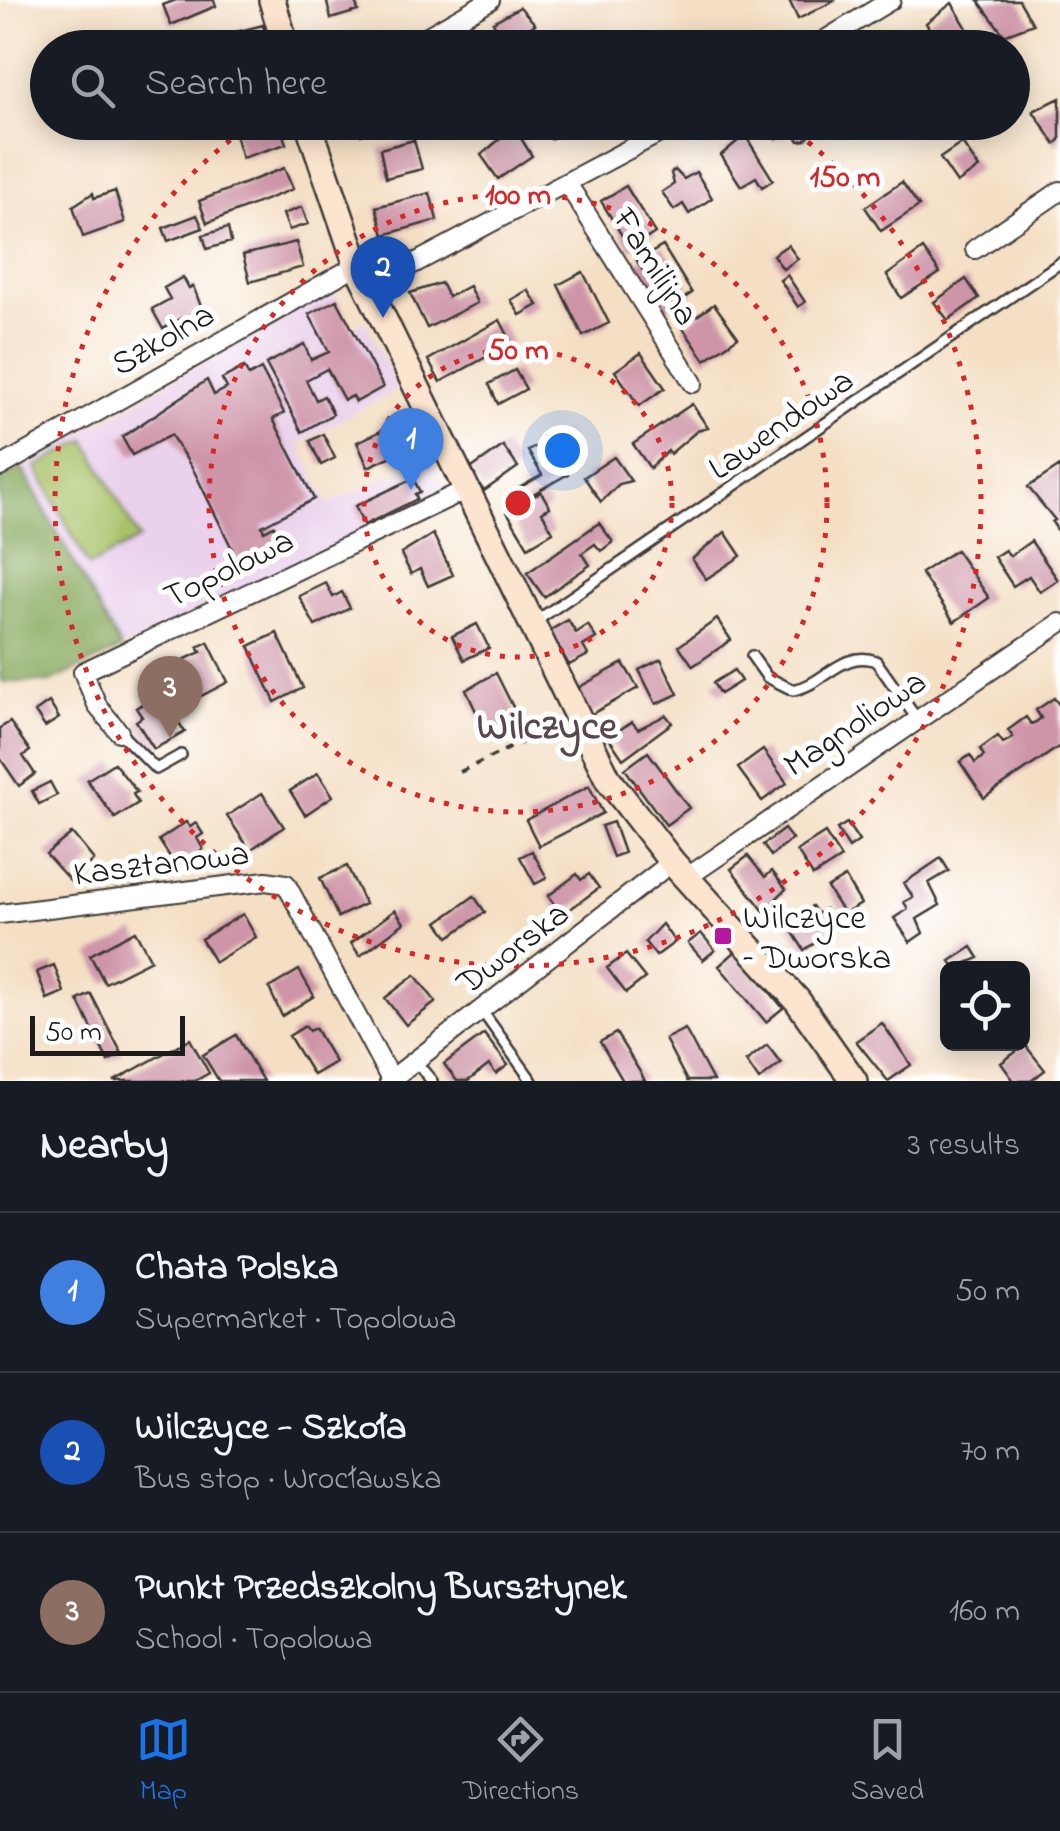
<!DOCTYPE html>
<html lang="en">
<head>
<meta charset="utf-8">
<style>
  :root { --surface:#171b24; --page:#242831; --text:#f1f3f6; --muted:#9ea1a6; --line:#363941; --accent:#1a73e8 }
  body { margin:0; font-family:"Indie Flower",sans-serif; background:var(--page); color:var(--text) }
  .controls { position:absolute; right:30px; bottom:30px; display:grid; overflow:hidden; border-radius:15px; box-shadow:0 5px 25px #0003 }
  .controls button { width:90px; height:90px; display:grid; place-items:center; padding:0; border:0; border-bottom:2px solid var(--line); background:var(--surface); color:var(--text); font:50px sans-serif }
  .scale { position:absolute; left:30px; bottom:25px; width:155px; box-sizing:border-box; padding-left:10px; border:5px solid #1c1c1c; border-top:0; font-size:28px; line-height:35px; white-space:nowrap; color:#1c1c1c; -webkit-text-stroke:8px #fff; paint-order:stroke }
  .you { position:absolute; left:562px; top:450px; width:35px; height:35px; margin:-25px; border:8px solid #fff; border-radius:50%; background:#1a73e8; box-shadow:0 0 0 15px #1a73e833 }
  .badge { display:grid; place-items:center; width:65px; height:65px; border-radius:50%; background:var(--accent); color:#fff; font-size:32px; font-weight:700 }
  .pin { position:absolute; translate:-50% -82px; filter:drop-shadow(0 2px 5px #0008) }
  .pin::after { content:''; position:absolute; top:52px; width:35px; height:30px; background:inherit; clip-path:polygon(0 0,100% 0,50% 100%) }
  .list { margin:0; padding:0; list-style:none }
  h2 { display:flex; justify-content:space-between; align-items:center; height:130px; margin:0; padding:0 40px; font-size:42px }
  h2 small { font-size:32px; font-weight:400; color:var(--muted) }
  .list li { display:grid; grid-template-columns:65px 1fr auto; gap:30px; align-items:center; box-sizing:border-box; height:160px; padding:0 40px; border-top:2px solid var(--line) }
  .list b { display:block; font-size:38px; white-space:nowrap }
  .list p { margin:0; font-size:32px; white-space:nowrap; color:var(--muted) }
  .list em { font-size:32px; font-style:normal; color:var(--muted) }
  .icon { flex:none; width:55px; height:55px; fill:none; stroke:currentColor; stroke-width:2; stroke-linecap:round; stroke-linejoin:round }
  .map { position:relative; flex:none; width:1060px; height:1081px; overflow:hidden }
  .search { position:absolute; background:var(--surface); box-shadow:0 5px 25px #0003; left:30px; right:30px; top:30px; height:110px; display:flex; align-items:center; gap:25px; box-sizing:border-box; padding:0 35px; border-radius:55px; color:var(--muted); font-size:38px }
  .sheet { height:610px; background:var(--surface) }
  nav { display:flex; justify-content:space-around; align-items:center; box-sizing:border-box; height:140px; border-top:2px solid var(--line); background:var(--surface); font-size:28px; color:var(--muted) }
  nav a { display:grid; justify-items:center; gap:5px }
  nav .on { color:var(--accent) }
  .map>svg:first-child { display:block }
</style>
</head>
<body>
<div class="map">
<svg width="1060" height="1081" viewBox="0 0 1060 1081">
  <rect width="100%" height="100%" fill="#fff"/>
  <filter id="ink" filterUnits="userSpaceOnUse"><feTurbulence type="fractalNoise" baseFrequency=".01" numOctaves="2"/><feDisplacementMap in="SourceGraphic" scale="20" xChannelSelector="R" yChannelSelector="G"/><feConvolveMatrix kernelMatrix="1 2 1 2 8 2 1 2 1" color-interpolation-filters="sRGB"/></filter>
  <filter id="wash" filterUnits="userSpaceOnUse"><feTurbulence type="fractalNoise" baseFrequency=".0048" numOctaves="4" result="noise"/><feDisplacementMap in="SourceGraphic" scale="40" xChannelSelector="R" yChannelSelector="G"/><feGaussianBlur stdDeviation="2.25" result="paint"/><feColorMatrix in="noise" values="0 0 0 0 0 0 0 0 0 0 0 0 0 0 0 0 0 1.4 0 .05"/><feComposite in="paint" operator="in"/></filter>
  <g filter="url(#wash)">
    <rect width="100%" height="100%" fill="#f4dfc4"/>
    <!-- built -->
    <path fill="#ead1ec" d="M331 288 352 327 365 321 398 389 299 443 328 504 430 457 447 492 121 649 22 468Z"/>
    <!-- green -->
    <path fill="#a8c268" stroke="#626f42" stroke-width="2.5" d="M86 440 139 539 89 566 36 467Z"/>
    <!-- forest -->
    <path fill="#86a85c" stroke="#51623c" stroke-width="2.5" d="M22 468 121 649 50 682H3L0 678V479Z"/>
    <g id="blocks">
      <!-- building -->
      <path fill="#ce95a8" d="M176 0H214L216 6 171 25 163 5Z
        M331 0H355L358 11 331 19 327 3Z
        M789 0H836L798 19Z
        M978 0H1019L1033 24 1004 35Z
        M952 3 968 30 940 47 926 23Z
        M520 7 535 24 531 27 536 35 506 48 493 22Z
        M263 25 269 48H197L221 40 220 36Z
        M1060 98V140L1055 144 1033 111Z
        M262 122H279L286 144 242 158 234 131Z
        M358 122H398V124L361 135Z
        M540 122H576L551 139Z
        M765 122H808L814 131 805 140 799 141 792 130 776 139Z
        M514 127 532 156 498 179 481 155Z
        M745 135 773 180 762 187 756 177 741 186 721 155Z
        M414 140 422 169 386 178 380 149Z
        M962 143 979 168 957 183 940 158Z
        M284 168 293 189 207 223 199 201Z
        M675 170 684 179 696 172 712 198 689 214 683 204 674 210 662 192 674 184 671 173Z
        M902 182 919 206 881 231 865 207Z
        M626 186 655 233 630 249 601 201Z
        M115 191 125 222 83 237 73 206 93 193 94 198Z
        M430 193 437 220 384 235 376 207Z
        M302 207 308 224 289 230 283 214Z
        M197 215 203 228 168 241 163 228Z
        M228 228 231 242 207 249 203 235Z
        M296 242 303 267 250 282 243 255Z
        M788 245 798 259 783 269 773 255Z
        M663 246 692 293 667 309 637 261Z
        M923 249 940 273 901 298 887 275Z
        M583 272 609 323 583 336 558 285Z
        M787 275 805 302 798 307 780 280Z
        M183 277 189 288 193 286 204 314 185 326 181 318 163 329 152 309 170 299 164 288Z
        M966 279 979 298 948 320 934 302Z
        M441 283 448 297 469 286 477 303 427 328 410 293Z
        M528 290 538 305 520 315 511 300Z
        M337 300 383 387 356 402 353 396 344 400 327 369 306 380 316 400 324 396 333 414 302 432 266 364 304 344 311 360 329 352 309 314Z
        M714 304 738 337 705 360 682 327Z
        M500 320 512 343 440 382 428 360Z
        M641 353 665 388 639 406 615 371Z
        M244 367 249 376 261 369 284 413 273 419 314 499 262 526 264 531 274 526 284 546 242 569 194 471 171 435 132 455 122 437 207 380 214 395 227 388 222 379Z
        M515 370 526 389 498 404 489 384Z
        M692 404 708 428 697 431 670 454 668 451 650 468 633 444Z
        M381 431 392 456 368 467 357 442Z
        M563 431 576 454 561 462 568 474 524 499 519 488 542 475 528 451Z
        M323 434 335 458 321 465 310 441Z
        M503 446 518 467 484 491 469 470Z
        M614 457 631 481 619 484 601 502 584 477Z
        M1060 466V534L1052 522 1055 520 1028 487Z
        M408 481 415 482 420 492 415 494 417 499 364 525 355 506Z
        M541 492 550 507 542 512 553 532 528 547 507 512Z
        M599 523 613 542 601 551 595 544 582 553 590 565 544 597 527 573Z
        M725 532 741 556 706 579 692 559Z
        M433 534 453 575 428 586 420 569 411 574 401 554Z
        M1031 541 1058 580 1040 592 1029 576 1013 586 994 557 1005 550 1010 556Z
        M956 550 989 598 954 622 921 573Z
        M326 583 333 597 342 592 350 608 315 626 299 596Z
        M717 619 731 640 693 666 679 646Z
        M568 620 576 633 588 625 596 638 583 646 588 655 569 665 549 631Z
        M477 624 489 648 464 660 452 636Z
        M277 633 303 688 275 702 249 646Z
        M208 642 228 682 201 696 183 660 201 652 198 647Z
        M661 659 678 694 656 704 639 670Z
        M623 663 638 688 590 715 576 689Z
        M734 670 741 681 720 694 713 683Z
        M496 673 520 721 488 737 466 690Z
        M160 693 185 732 154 749 136 721 142 717 136 708Z
        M1054 698 1060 706V746L984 798 960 762 970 755 975 763 984 756 980 749 998 736 1003 743 1007 741 1013 737 1008 730 1026 717 1031 724 1036 722 1041 718 1036 710Z
        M49 702 59 718 45 727 35 712Z
        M666 715 672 723 623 759 608 737 632 722 638 729Z
        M10 722 30 751 23 756 35 774 19 786 0 758V728Z
        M763 750 787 783 762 801 738 768Z
        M648 752 689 808 666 825 625 769Z
        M114 763 137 792 133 794 138 803 115 818 87 780Z
        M318 773 333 796 305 815 290 791Z
        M50 782 57 795 39 804 32 791Z
        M589 786 603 813 539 846 526 820Z
        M262 793 284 827 250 850 227 816Z
        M186 822 190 827 196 823 203 834 197 838 203 849 176 866 159 840Z
        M613 822 624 853 613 857 601 826Z
        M847 823 859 841 849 848 837 829Z
        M784 829 792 839 771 856 763 845Z
        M72 833 94 860 71 882 46 854Z
        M825 833 841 858 813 876 797 851Z
        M532 851 547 878 535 884 520 857Z
        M748 856 765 877 772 871 786 889 764 911 731 869Z
        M941 858 949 871 929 883 940 905 917 919 923 933 910 942 894 918 908 909 904 902 913 897 904 883Z
        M347 866 365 904 338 917 320 878Z
        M577 874 581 880 589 874 599 888 562 915 548 896Z
        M845 877 861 904 844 914 827 888Z
        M474 896 485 912 449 937 438 922Z
        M812 906 818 914 825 909 832 920 825 925 830 933 804 950 787 923Z
        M395 910 404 923 360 956 351 943Z
        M243 914 256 937 215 962 201 939Z
        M662 924 675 942 656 956 645 942Z
        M135 931 151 960 105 983 90 955Z
        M701 933 715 950 703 960 688 943Z
        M972 947 979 958 955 968 950 961Z
        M736 951 783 1008 766 1022 719 966Z
        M626 954 645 978 626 993 607 968Z
        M54 965 64 992 47 999 37 972Z
        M299 970 314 996 282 1016 269 988Z
        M415 975 436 1002 406 1025 385 998Z
        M91 994 122 1054 108 1061 78 1000Z
        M882 1023 911 1065 888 1081 856 1041Z
        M305 1026 309 1031 315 1028 335 1062 313 1075 289 1036Z
        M685 1029 713 1081H687L665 1039Z
        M616 1033 640 1072 645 1081H623L600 1042Z
        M484 1034 508 1065 496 1074 489 1065 468 1081H457L444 1064Z
        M236 1035 263 1081H219L203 1055Z
        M190 1039 209 1073 195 1081H114Z
        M767 1045 781 1063 759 1080 746 1061Z
        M1025 1045 1045 1070 1031 1081H1014L1001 1063Z"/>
    </g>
  </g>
  <g filter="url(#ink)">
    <use href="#blocks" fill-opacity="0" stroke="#3c3935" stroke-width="2.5"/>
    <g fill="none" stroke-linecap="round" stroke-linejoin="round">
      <defs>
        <path id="lane" d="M536 621 1060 263
          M752 656 767 677 793 690C824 685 842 649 876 661L917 719
          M119 732 156 769 181 755
          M482 1011 532 1081
          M415 1061 432 1081"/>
        <path id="street" d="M407 48 490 0
          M812 48 891 0
          M567 183 693 383
          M975 249 1060 191
          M368 288 680 122
          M0 467 357 265
          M119 732 98 707 83 672 465 490
          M686 878 1060 623
          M0 914 266 881 286 884 391 1080
          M389 1081 672 862"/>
        <path id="secondary" d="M272 0 286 48
          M308 122 357 265 608 779 672 862 797 1000 854 1081"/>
      </defs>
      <!-- lane casing -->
      <use href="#lane" stroke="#3c3935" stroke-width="14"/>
      <!-- street casing -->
      <use href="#street" stroke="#3c3935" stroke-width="22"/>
      <!-- secondary casing -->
      <use href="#secondary" stroke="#3c3935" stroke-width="30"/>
      <!-- path -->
      <path stroke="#3c3935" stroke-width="4" stroke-dasharray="8 8" stroke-linecap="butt" d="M460 772 555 726"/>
      <!-- lane -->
      <use href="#lane" stroke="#fff" stroke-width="9"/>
      <!-- street -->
      <use href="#street" stroke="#fff" stroke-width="18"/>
      <!-- secondary -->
      <use href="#secondary" stroke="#fce5cf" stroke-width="25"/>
    </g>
  </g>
  <!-- distance rings -->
  <g fill="none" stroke="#d62828" stroke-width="5" stroke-dasharray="5 10">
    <circle cx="518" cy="503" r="154"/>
    <circle cx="518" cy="503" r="309"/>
    <path d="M438 47A463 463 0 0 1 598 47M784 124A463 463 0 1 1 252 124"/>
  </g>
  <!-- markers -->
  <rect fill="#b5179e" stroke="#fff" stroke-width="4" x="713" y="926" width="20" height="20" rx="5"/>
  <g text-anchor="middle" stroke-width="10" stroke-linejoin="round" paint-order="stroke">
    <!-- street labels -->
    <g font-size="35" fill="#1c1c1c" stroke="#fff">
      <text transform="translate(657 266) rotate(58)" y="12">Familijna</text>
      <text transform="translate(162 338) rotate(-30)" y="12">Szkolna</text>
      <text transform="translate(780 423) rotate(-35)" y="12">Lawendowa</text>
      <text transform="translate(228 567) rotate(-26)" y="12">Topolowa</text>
      <text transform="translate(854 722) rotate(-34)" y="12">Magnoliowa</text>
      <text transform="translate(161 862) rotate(-7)" y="12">Kasztanowa</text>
      <text transform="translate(512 947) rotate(-37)" y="12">Dworska</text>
    </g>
    <!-- poi labels -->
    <g font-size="35" fill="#1c1c1c" stroke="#fff" text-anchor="start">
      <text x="743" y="928">Wilczyce<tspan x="743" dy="40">– Dworska</tspan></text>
    </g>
    <!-- quarter labels -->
    <g font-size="40" font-weight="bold" fill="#5a464d" stroke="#fff">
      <text x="547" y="738">Wilczyce</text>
    </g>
  </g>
  <circle cx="518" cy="503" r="15" fill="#d62828" stroke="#fff" stroke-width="5"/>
  <g font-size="30" text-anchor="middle" font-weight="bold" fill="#d62828" stroke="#fff" stroke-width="10" stroke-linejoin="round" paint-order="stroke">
    <text x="845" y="186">150 m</text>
    <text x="518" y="204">100 m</text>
    <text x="518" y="359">50 m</text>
  </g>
</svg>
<div class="controls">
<button><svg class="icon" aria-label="locate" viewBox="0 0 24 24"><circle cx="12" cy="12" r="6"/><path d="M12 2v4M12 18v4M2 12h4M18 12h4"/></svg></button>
</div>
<div class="scale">50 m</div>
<div class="you"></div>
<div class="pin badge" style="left:411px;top:490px;background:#3f7fe0">1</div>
<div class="pin badge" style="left:383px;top:318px;background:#1a4fb4">2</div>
<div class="pin badge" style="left:170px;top:738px;background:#8d6e63">3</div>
<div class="search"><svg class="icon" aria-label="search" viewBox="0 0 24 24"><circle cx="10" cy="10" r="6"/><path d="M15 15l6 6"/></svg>Search here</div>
</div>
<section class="sheet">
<h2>Nearby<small>3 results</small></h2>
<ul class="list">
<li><span class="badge" style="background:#3f7fe0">1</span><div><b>Chata Polska</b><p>Supermarket · Topolowa</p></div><em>50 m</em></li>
<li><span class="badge" style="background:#1a4fb4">2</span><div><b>Wilczyce - Szkoła</b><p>Bus stop · Wrocławska</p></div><em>70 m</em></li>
<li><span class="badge" style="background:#8d6e63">3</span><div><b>Punkt Przedszkolny Bursztynek</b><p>School · Topolowa</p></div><em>160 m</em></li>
</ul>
</section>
<nav>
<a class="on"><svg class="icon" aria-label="map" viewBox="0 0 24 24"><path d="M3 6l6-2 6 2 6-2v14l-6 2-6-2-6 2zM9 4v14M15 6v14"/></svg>Map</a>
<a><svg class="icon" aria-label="directions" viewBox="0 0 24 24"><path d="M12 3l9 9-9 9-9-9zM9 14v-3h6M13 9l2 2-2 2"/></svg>Directions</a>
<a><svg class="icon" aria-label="saved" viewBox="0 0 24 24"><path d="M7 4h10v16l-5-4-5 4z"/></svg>Saved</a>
</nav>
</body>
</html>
